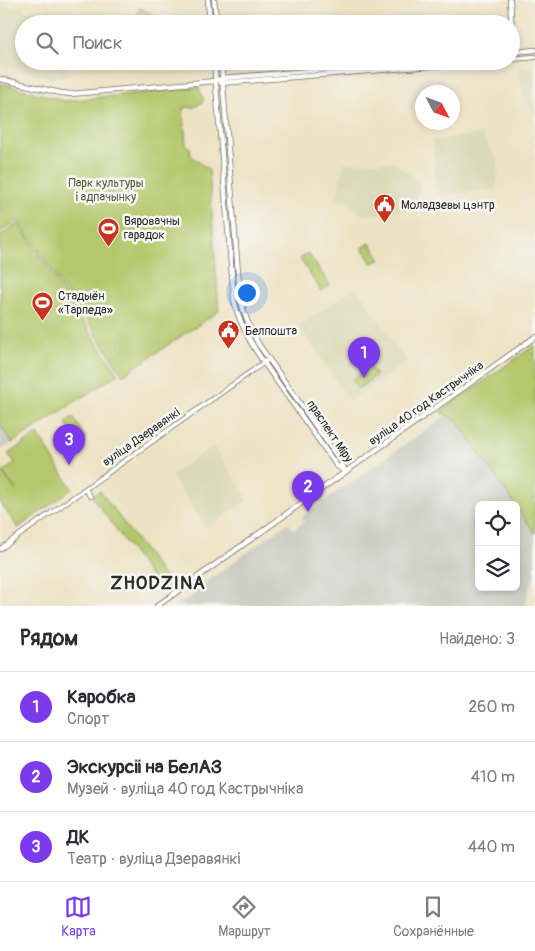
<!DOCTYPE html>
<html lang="ru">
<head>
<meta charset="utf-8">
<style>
  :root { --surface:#fff; --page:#f7f7f7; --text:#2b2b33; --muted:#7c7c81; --line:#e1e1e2; --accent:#7c3aed }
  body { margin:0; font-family:Pangolin,sans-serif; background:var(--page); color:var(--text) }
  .controls { position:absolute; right:15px; bottom:15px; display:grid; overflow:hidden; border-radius:8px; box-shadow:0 2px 8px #0003 }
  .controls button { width:45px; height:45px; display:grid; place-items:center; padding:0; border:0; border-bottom:1px solid var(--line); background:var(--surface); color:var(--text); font:25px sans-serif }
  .compass { position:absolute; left:415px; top:85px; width:45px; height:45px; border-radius:50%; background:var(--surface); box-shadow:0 2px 8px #0003; rotate:131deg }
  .you { position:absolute; left:246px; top:292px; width:18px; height:18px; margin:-12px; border:4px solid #fff; border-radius:50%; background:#1a73e8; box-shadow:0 0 0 8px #1a73e833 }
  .badge { display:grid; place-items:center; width:32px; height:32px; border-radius:50%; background:var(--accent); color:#fff; font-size:16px; font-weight:700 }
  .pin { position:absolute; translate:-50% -41px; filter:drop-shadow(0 1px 2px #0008) }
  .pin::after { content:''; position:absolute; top:26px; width:18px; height:15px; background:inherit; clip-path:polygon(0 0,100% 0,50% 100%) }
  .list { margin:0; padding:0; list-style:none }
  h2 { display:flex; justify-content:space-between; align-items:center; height:65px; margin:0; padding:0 20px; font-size:21px }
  h2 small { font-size:16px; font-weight:400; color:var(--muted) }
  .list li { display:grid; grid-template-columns:32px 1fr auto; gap:15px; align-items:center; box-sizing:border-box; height:70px; padding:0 20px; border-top:1px solid var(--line) }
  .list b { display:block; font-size:19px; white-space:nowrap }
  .list p { margin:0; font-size:16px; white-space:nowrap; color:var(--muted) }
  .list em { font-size:16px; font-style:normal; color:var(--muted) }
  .icon { flex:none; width:28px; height:28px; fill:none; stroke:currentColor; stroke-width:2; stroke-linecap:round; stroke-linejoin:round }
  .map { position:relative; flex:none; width:535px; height:606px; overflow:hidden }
  .search { position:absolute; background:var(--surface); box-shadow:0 2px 8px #0003; left:15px; right:15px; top:15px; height:55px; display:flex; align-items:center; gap:12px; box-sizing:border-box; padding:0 18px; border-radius:28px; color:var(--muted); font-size:19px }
  .sheet { height:275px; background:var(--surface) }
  nav { display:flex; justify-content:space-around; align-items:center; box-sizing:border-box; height:70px; border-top:1px solid var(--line); background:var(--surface); font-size:14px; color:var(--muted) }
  nav a { display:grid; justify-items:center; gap:2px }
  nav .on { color:var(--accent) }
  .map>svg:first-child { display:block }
</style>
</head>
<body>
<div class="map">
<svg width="535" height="606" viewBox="0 0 535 606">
  <rect width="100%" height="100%" fill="#f6f6f2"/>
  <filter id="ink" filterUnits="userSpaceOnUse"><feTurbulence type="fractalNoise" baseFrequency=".02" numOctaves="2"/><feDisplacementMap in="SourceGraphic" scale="10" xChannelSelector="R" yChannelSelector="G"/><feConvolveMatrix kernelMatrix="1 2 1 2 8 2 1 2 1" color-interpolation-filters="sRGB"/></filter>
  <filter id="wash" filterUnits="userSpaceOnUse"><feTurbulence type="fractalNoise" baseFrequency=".0096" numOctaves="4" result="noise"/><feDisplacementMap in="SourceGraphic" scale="20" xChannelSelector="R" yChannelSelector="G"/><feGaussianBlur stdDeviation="1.12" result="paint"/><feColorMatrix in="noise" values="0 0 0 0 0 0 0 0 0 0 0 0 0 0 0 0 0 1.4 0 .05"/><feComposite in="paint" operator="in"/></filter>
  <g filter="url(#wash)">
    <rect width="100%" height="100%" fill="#ede2c3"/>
    <!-- built -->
    <path fill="#dcd9b8" d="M24 7 25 12 54 9 55 24H24V61H66L67 77 52 79 0 65V8Z
      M535 67V116L523 95 519 68Z
      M482 134 498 162 497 189 436 195 433 140Z
      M395 162 408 174H411V177L421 182 415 204V209L367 215 362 214 347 202 338 199 337 196 344 163Z
      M356 287 407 362 350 401 299 326Z
      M213 446 246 495 244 496 247 500 207 528 171 475Z"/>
    <!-- industrial -->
    <path fill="#c4c6b9" d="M445 416 457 421 515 505H479V587H516V506L535 533V573L524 606H175L196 593 195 590 288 523 293 530 305 521 302 517Z
      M0 424 12 443 0 450Z"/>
    <!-- green -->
    <path fill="#b4c76b" stroke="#70794b" d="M140 8 163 19 160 24H148L135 17Z
      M0 83 65 101 199 87 204 101 195 107 183 108 186 145 190 148 191 156 209 170 219 311 123 375 73 299 69 296 18 220 0 232Z
      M18 223 118 374 12 443 0 424V236Z
      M370 243 381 259 372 264 362 248Z
      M308 253 330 285 321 291 300 259Z
      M535 345V533L457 421 440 412Z
      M369 367 376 375 358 389 352 380Z
      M73 417 86 438 84 441 77 439 67 425V421Z
      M38 434 72 489 18 528 0 502V470L16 490 3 472 15 463 8 454Z
      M100 491 162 574 170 581 166 588 159 589 92 496Z"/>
  </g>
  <g filter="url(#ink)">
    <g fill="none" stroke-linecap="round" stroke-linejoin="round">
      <defs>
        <path id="tertiary" d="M85 489 90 496
          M0 549 266 361"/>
        <path id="secondary" d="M208 0 210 24
          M214 0 217 24
          M510 0 514 59
          M513 52 535 50
          M511 59 535 57
          M214 61 234 300C242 335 263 361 283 390 301 415 319 440 336 465L345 472
          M221 61 240 297C244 315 250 330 259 345L341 462 345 471
          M0 79 61 93 71 94 215 81 223 78 425 61
          M221 83 493 61
          M157 606 535 337"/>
      </defs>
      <!-- tertiary casing -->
      <use href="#tertiary" stroke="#6f6b60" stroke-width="5.5"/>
      <!-- secondary casing -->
      <use href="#secondary" stroke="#6f6b60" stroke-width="6"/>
      <!-- tertiary -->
      <use href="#tertiary" stroke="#fff" stroke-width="4"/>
      <!-- secondary -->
      <use href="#secondary" stroke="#fff" stroke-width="4.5"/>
    </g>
  </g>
  <!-- icons -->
  <defs>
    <symbol id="civic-pin" viewBox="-11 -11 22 30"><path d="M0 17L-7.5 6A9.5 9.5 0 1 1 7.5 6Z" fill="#c8321e" stroke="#f6f6f2"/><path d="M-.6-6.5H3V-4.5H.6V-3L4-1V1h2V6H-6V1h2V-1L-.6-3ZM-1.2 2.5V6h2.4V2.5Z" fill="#fff"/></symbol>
    <symbol id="stadium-pin" viewBox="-11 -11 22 30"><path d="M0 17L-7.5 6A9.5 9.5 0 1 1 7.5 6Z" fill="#c8321e" stroke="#f6f6f2"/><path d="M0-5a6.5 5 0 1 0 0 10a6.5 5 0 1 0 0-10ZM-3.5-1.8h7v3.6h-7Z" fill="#fff"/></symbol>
  </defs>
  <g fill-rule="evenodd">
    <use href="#civic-pin" x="372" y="192" width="25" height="34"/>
    <use href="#stadium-pin" x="96" y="216" width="25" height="34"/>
    <use href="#stadium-pin" x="30" y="290" width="25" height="34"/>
    <use href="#civic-pin" x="216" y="318" width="25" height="34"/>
  </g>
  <g text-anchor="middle" stroke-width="5" stroke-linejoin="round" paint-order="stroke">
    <!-- park labels -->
    <g font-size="12" fill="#545a3e" stroke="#f6f6f2">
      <text x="106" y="187">Парк культуры<tspan x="106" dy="14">і адпачынку</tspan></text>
    </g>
    <!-- poi labels -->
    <g font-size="12" fill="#2b2b2b" stroke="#f6f6f2" text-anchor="start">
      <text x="401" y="209">Моладзевы цэнтр</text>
      <text x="124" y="225">Вяровачны<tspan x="124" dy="14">гарадок</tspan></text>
      <text x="58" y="300">Стадыён<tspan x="58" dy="14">«Тарпеда»</tspan></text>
      <text x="245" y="335">Белпошта</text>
    </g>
    <!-- street labels -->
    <g font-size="12" fill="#2b2b2b" stroke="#f6f6f2">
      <text transform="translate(426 403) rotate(-35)" y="4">вуліца 40 год Кастрычніка</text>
      <text transform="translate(330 431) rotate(56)" y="4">праспект Міру</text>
      <text transform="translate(141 437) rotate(-35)" y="4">вуліца Дзеравянкі</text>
    </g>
    <!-- district labels -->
    <g font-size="18" font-weight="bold" letter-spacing="1" fill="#2b2b2b" stroke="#f6f6f2">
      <text x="158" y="589">ZHODZINA</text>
    </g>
  </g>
</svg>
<div class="controls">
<button><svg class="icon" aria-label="locate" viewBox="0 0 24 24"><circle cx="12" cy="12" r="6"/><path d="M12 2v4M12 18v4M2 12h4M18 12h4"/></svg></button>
<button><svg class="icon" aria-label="layers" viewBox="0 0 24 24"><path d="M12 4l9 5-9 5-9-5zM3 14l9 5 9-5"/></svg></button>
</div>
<svg class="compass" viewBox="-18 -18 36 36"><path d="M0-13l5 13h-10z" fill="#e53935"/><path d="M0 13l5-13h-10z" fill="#7c7c81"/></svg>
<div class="you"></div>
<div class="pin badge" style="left:364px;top:378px">1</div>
<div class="pin badge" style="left:308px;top:512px">2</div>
<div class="pin badge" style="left:69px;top:465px">3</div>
<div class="search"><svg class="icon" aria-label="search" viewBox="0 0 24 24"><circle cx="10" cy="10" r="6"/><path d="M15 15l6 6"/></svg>Поиск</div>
</div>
<section class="sheet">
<h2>Рядом<small>Найдено: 3</small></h2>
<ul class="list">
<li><span class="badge">1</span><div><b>Каробка</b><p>Спорт</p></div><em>260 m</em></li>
<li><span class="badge">2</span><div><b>Экскурсіі на БелАЗ</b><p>Музей · вуліца 40 год Кастрычніка</p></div><em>410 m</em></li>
<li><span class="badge">3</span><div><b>ДК</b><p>Театр · вуліца Дзеравянкі</p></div><em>440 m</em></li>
</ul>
</section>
<nav>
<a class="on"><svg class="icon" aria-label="map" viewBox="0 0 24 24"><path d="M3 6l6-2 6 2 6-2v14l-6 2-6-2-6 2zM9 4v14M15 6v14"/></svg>Карта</a>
<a><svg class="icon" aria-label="directions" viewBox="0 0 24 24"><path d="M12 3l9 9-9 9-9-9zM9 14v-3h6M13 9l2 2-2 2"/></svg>Маршрут</a>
<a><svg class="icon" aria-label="saved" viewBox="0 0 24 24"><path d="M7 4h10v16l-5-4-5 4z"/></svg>Сохранённые</a>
</nav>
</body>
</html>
